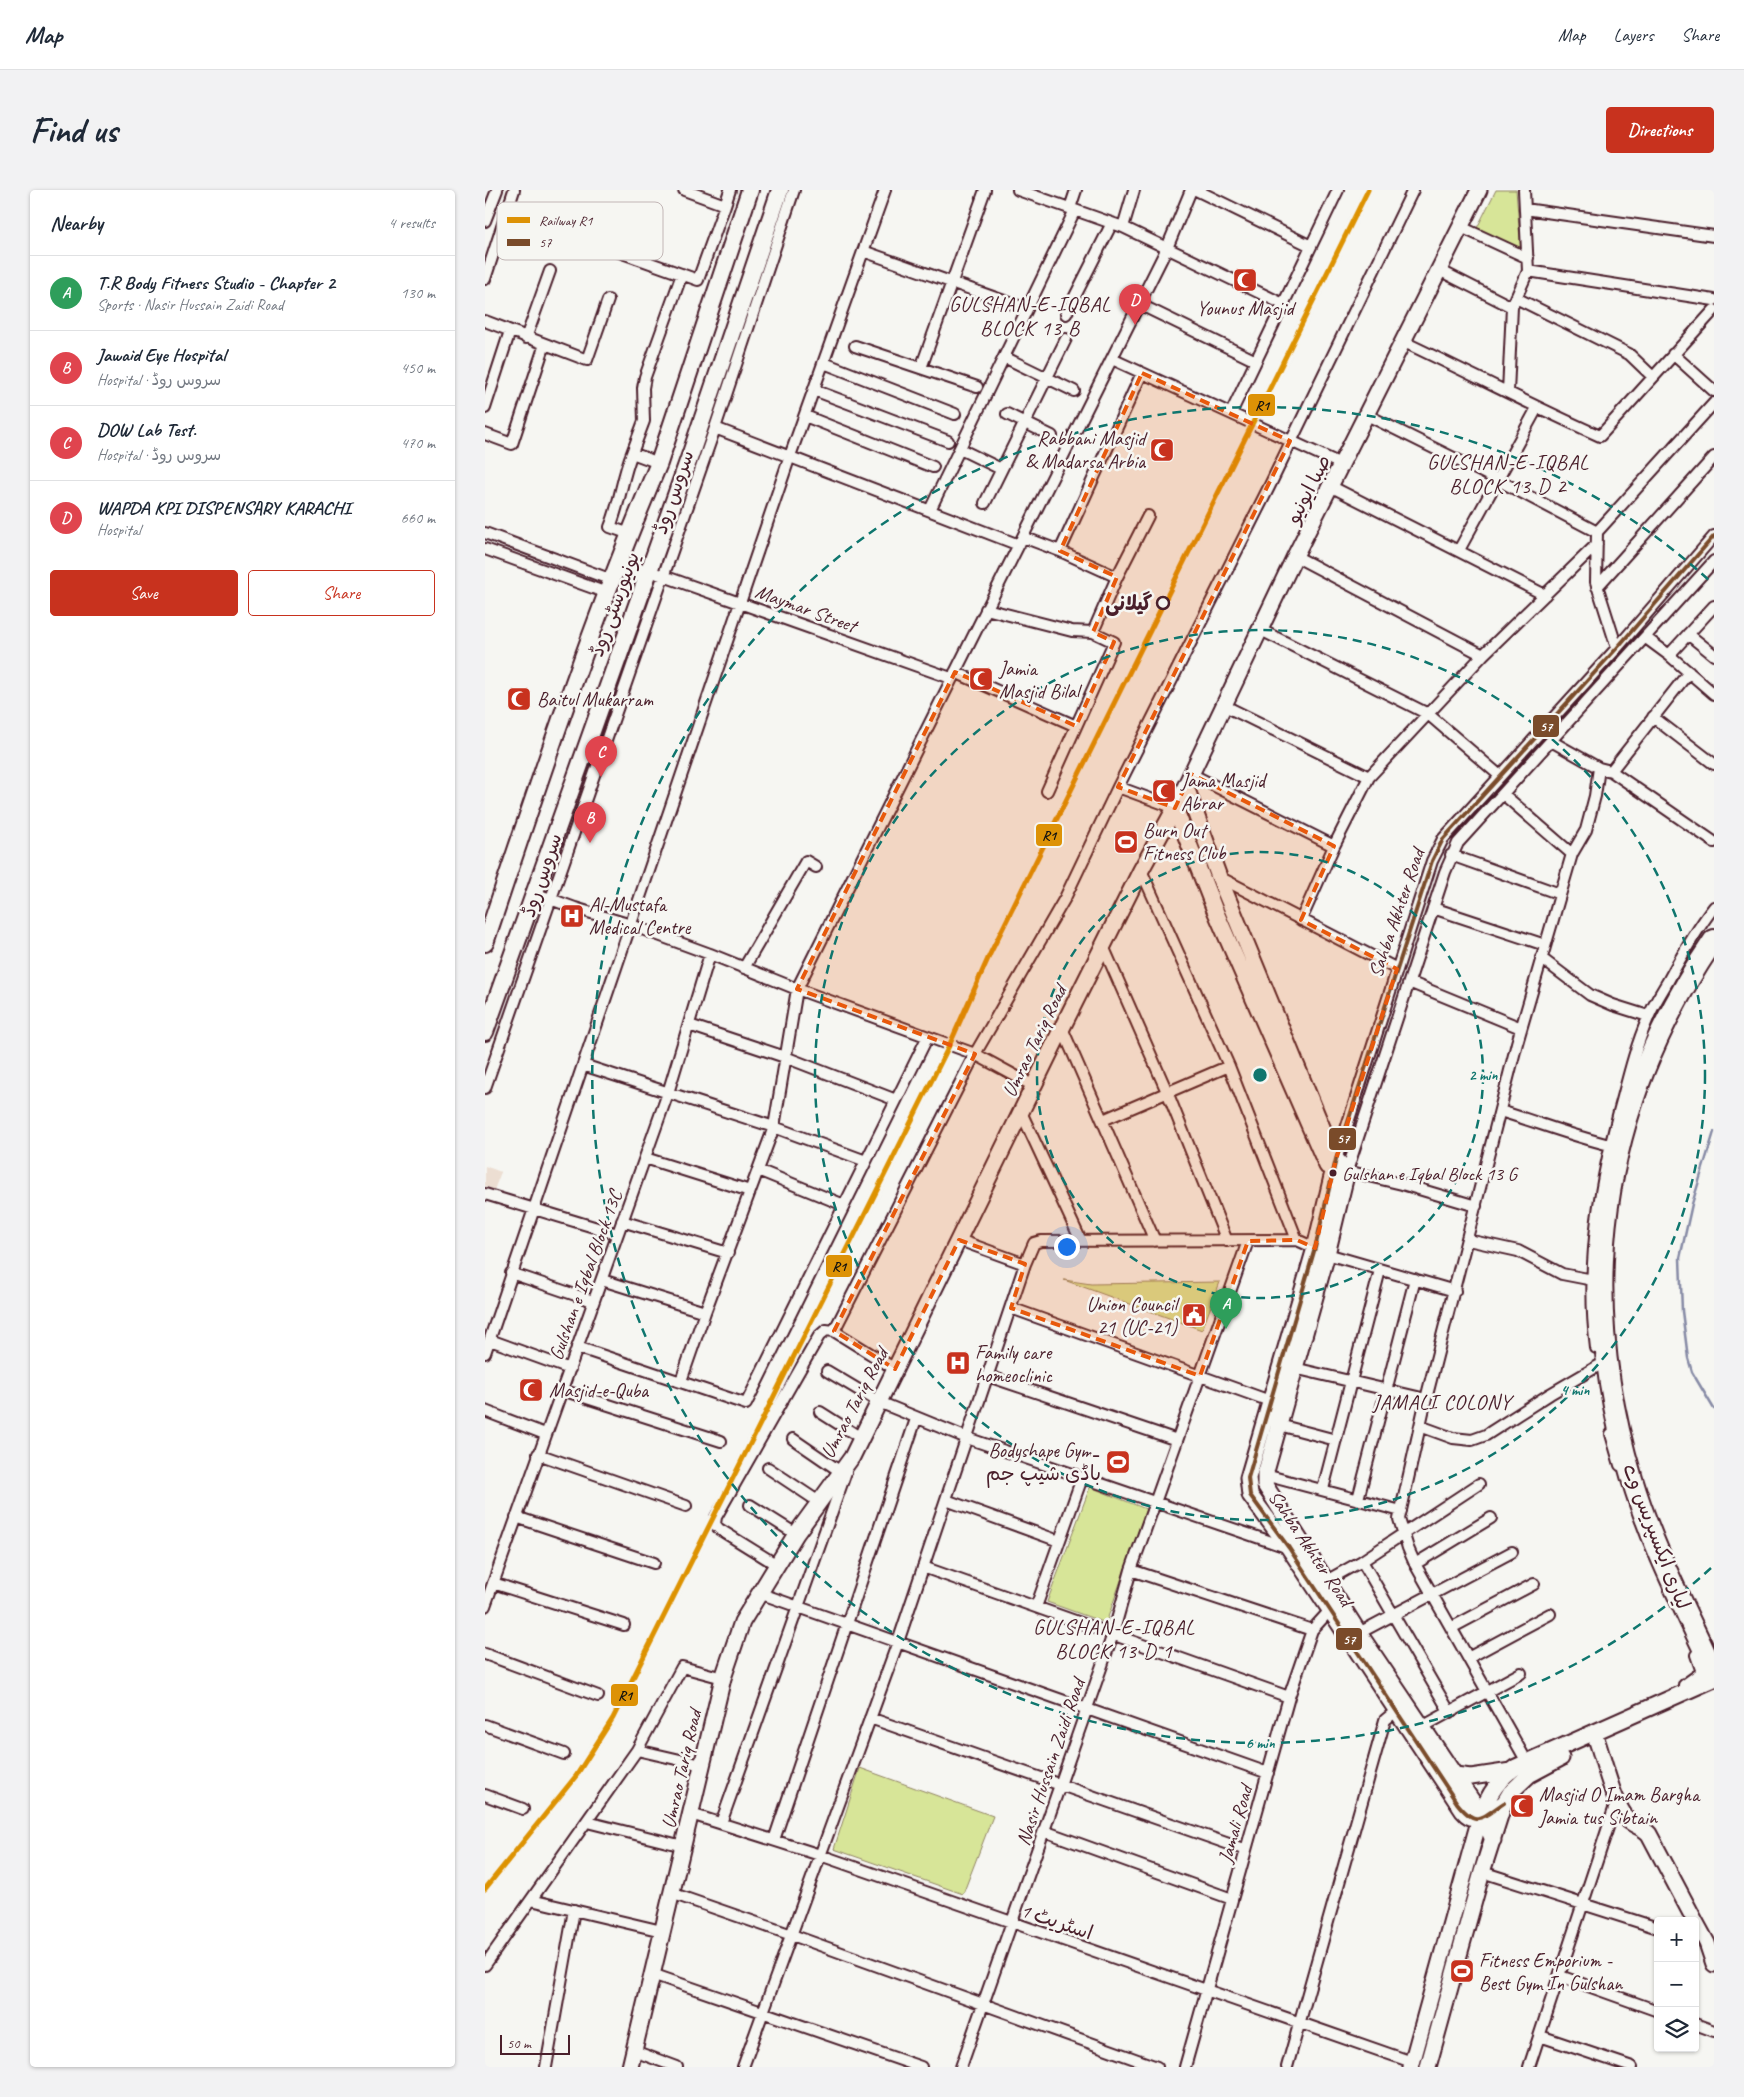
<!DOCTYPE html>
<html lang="en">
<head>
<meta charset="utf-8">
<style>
  :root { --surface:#fff; --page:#f2f2f3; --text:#1f2937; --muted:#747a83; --line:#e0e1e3; --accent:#c8321e }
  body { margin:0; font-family:Caveat,"Playpen Sans Arabic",sans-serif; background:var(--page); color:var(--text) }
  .controls { position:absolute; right:15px; bottom:15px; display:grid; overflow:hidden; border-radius:5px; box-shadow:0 1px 4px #0004 }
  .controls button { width:45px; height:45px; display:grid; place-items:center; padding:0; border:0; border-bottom:1px solid var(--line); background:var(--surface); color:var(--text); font:25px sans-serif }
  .scale { position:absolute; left:15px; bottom:12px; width:70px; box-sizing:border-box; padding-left:5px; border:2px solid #4a1f2b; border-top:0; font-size:14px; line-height:18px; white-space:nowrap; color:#4a1f2b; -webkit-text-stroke:4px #f6f6f2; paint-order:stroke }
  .you { position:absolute; left:581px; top:1056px; width:18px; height:18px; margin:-12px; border:4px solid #fff; border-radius:50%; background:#1a73e8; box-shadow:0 0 0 8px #1a73e833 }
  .badge { display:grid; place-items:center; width:32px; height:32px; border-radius:50%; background:var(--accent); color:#fff; font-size:16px; font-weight:700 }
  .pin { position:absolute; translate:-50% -41px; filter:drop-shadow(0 1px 2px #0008) }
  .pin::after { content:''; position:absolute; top:26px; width:18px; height:15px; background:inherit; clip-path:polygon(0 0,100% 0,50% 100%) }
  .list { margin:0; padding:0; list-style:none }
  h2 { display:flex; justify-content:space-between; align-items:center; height:65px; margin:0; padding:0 20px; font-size:21px }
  h2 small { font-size:16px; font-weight:400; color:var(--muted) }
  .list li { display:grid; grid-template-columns:32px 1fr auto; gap:15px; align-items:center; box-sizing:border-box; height:75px; padding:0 20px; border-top:1px solid var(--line) }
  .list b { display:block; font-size:19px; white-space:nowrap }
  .list p { margin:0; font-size:16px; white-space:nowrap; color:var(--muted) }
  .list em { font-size:16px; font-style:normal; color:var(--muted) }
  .actions { display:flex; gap:10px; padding:15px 20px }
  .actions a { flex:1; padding:11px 0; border:1px solid var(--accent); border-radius:5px; text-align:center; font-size:18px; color:var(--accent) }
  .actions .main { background:var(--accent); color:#fff }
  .icon { flex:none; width:28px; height:28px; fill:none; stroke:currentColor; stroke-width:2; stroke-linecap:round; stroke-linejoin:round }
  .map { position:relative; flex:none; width:1229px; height:1877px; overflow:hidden; border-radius:5px }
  header { display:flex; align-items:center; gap:30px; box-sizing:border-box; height:70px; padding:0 25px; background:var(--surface); border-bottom:1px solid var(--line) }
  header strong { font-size:24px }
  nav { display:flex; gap:28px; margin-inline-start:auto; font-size:18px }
  .intro { display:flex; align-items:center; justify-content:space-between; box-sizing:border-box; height:120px; padding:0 30px }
  h1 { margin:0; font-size:35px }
  .button { padding:12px 22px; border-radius:5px; background:var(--accent); color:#fff; font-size:18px; font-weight:700 }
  main { display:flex; gap:30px; padding:0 30px }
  aside { flex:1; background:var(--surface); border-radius:5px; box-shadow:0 1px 4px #0004 }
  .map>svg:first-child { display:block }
</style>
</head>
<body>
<header>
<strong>Map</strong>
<nav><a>Map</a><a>Layers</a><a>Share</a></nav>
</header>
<div class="intro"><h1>Find us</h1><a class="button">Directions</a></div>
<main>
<aside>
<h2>Nearby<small>4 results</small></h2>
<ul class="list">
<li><span class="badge" style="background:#2e9e5b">A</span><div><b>T.R Body Fitness Studio - Chapter 2</b><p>Sports · Nasir Hussain Zaidi Road</p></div><em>130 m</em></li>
<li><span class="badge" style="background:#e0444e">B</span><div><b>Jawaid Eye Hospital</b><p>Hospital · سروس روڈ</p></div><em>450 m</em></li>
<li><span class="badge" style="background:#e0444e">C</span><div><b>DOW Lab Test.</b><p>Hospital · سروس روڈ</p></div><em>470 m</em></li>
<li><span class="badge" style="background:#e0444e">D</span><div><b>WAPDA KPI DISPENSARY KARACHI</b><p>Hospital</p></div><em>660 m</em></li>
</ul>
<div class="actions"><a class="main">Save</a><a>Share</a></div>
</aside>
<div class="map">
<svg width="1229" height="1877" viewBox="0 0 1229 1877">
  <rect width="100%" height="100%" fill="#f6f6f2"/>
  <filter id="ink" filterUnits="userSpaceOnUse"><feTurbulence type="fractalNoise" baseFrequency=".02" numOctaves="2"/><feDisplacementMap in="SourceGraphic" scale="10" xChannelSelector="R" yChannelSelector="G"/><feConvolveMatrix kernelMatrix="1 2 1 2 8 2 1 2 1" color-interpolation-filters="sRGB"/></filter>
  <g filter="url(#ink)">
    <!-- built -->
    <path fill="#ecded2" d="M0 976 16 982 9 1000 0 996Z"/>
    <!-- green -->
    <path fill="#d7e598" stroke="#908262" d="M1011 0H1031L1036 62 990 42Z
      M579 1090 606 1094 735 1092 717 1140Z
      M605 1297 661 1319 621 1433 562 1412Z
      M375 1578 508 1626 478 1704 349 1659Z"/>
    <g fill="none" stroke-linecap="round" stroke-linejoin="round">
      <!-- stream -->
      <path stroke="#868aa5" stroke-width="2.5" d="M1229 942 1207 1014 1195 1068 1197 1121 1203 1168 1207 1182 1229 1219"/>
      <defs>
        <path id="street" d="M199 0 240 15 245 0
          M533 0 638 37 798 114
          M711 0 826 56
          M585 18 591 0
          M1040 19 1229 46
          M22 22 213 90 240 15
          M0 31 12 0
          M638 37 649 0
          M976 37 1043 68
          M378 61 542 119
          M954 80 1027 117
          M1043 81 1229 110
          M0 89 29 0
          M1031 108 1144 164 1168 187
          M654 114 771 171
          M581 124 627 33
          M0 131 102 170 123 110
          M41 148 65 81
          M919 152C985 183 1049 217 1115 246L1229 120
          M370 156 492 197
          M1188 164 1229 201
          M519 167 589 201
          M627 169 858 275
          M339 173 470 224
          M436 178 500 0
          M329 200 463 251
          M1023 202 1027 117 1043 81 1039 0
          M0 218 25 141
          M746 223 853 0
          M522 224 567 246
          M882 225 1011 289 1112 342 1111 392 1132 458
          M320 226 448 277
          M230 238 534 355
          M0 244 27 254 60 154
          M475 259 516 279
          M174 273 147 263 159 231 158 198 160 187 197 84
          M847 297 1060 405
          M500 313 581 149
          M445 320 590 20
          M1112 342 1229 213
          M0 343 127 390
          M145 344 125 337C135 313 137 287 147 263
          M538 347 575 361 632 387
          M0 359 122 403
          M974 360 1052 218
          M575 361 657 183
          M810 366 998 465
          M173 384 466 488
          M1112 397 1229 267
          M501 419 587 441 608 442 629 452 562 601
          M774 439 943 524 1014 585
          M608 442 632 387 663 326
          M1203 444 1229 465
          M1161 448 1184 465 1229 416
          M1184 465 1229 504
          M470 482 591 536
          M738 515 884 587
          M1168 527 1229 574
          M1066 551 1114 578 1126 581 1229 652
          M1126 581 1204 482
          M706 584 849 656
          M633 597 690 618
          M1018 604 1087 664
          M966 665 1075 704
          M656 680 744 876 812 1050
          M734 687 912 779
          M49 703 90 718 146 735 225 764 312 799 490 864 549 896
          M948 718 1060 755
          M816 730 849 656 884 587 998 465 1112 354
          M618 756 683 904 742 1051
          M1056 768 1105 805 1128 815 1163 826
          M259 778 321 671 331 677
          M924 792 1036 838
          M204 835 300 867 411 910
          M577 838 670 1051
          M98 875 289 937 381 971
          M0 898 230 238 309 0
          M1015 921C1052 932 1087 946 1125 955
          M536 922 596 1051
          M618 930 744 876
          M160 968 265 1001
          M851 970 947 671 958 649 1132 458 1229 346
          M273 980 359 1015
          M0 1004 132 1044
          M991 1016 917 994 862 981 960 682 973 653 1229 371
          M137 1031 243 1063
          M474 1050 540 1074
          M983 1050 1033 1061 1077 1084 1108 1090
          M842 1064 970 1101
          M26 1083 108 1111
          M117 1090 220 1122
          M526 1118 785 1211
          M349 1141 490 864 580 708 633 597 784 297 928 0
          M5 1150 85 1179
          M92 1157 261 1214 442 848
          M1111 1158C1100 1073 1115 989 1138 907 1145 880 1152 853 1163 828 1168 815 1176 803 1183 791 1197 765 1211 740 1229 717
          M0 1163 305 266 400 0
          M809 1178 941 1209
          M342 1181 394 1212 482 1248 804 1358
          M503 1186 692 1250
          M196 1191 220 1122 289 937 312 799 682 58 706 0
          M77 1200 236 1251
          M0 1221 60 1244
          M335 1222 376 1248
          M794 1235 851 1250
          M935 1236 968 1248 987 1250 1001 1245 1065 1204 1113 1176
          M1126 1244 1135 1275
          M308 1249 356 1282
          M53 1264 201 1316
          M283 1278 334 1312
          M780 1285 916 1321
          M838 1299 895 1080
          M873 1309 930 1089
          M461 1310 574 1351
          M265 1315 311 1344
          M31 1327 169 1373
          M877 1371 964 1521
          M930 1374 1006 1328
          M292 1375 234 1339 230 1334 231 1327 334 1146 341 1140 349 1141 410 1179
          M438 1377 804 1507
          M646 1380 827 1440
          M841 1391 877 1371 994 1294
          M8 1393 139 1435
          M274 1403 783 1583
          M0 1416 183 903 225 764
          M551 1417 597 1288
          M966 1438 1049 1394
          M874 1443 1027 1362
          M0 1464 113 1506
          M983 1468 1065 1424
          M1200 1503 1199 1495 1217 1482 1211 1465
          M385 1528 761 1660
          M0 1535 79 1564
          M937 1537 1036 1483
          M152 1560 217 1575
          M1042 1572 930 1374 923 1358 914 1329 941 1209 1032 853 1087 664 1101 640 1110 606 1114 578
          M0 1605 38 1619
          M206 1624 335 1665 927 1872
          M102 1632 198 1656
          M236 1633 361 1282
          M559 1641 747 1709
          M289 1650 431 1229
          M997 1682 1173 1738
          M186 1703 307 1745 672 1877
          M46 1710 177 1741
          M0 1775 152 1560 197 1477 238 1488
          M167 1784 436 1877
          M1075 1786 1173 1821
          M1210 1834 1229 1841
          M1055 1846 1147 1877
          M149 1861 192 1877
          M61 1877 89 1720
          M258 1877 413 1452 540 1074 549 1053 556 1051 812 1050 830 1058
          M476 1877 628 1444 646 1380 763 1051
          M700 1877 804 1507 827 1440 848 1417
          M802 1877 900 1530 916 1517
          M1044 1877 1132 1610"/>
        <path id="secondary" d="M701 597 734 687 834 930 851 969 862 981
          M690 618 729 718 842 976 856 980
          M849 978 830 1058 763 1288 765 1305 804 1358 978 1621C991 1637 1006 1622 1019 1613
          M862 981 842 1064 780 1285V1295L874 1443 998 1627 1008 1650
          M1112 1551C1120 1574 1128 1614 1144 1631 1150 1636 1158 1637 1164 1644L1210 1731
          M970 1585 986 1587 1026 1581
          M1210 1731 1222 1753 1229 1774
          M145 1877 238 1488 257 1432 311 1344 367 1267 577 838 656 680 690 618 810 366 994 0
          M926 1877 996 1624C1003 1606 1014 1588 1031 1577L1229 1489
          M943 1877 997 1682 1019 1613 1025 1603 1044 1585 1076 1568"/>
        <path id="primary" d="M131 380C145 376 153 378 161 390
          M0 753C54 592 107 430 174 273L265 0
          M0 842 206 263 295 0"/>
        <path id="highway" d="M1229 750C1116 916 1089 1096 1147 1289 1167 1356 1200 1419 1229 1482"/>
      </defs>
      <!-- street casing -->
      <use href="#street" stroke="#4a1f2b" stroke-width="14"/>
      <!-- secondary casing -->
      <use href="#secondary" stroke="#4a1f2b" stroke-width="19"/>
      <!-- primary casing -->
      <use href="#primary" stroke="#4a1f2b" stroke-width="20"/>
      <!-- highway casing -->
      <use href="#highway" stroke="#4a1f2b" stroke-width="24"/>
      <!-- street -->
      <use href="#street" stroke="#f6f6f2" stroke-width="10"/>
      <!-- secondary -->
      <use href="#secondary" stroke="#f6f6f2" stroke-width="15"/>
      <!-- primary -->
      <use href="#primary" stroke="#f6f6f2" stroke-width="16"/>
      <!-- highway -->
      <use href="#highway" stroke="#f6f6f2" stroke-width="20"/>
      <defs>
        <path id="bus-1" d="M1019 1613C996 1628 992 1638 972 1613L804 1358 765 1305 763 1288 830 1058 851 969 947 671 958 649 1132 458 1229 346"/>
      </defs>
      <!-- bus-1 casing -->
      <use href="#bus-1" stroke="#f6f6f2" stroke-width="8"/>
      <!-- bus-1 -->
      <use href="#bus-1" stroke="#7a4b2a" stroke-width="4"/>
      <defs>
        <path id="rail-1" d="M0 1699 91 1586 128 1528 464 856 505 764 883 0"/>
      </defs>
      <!-- rail-1 casing -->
      <use href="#rail-1" stroke="#f6f6f2" stroke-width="9"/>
      <!-- rail-1 -->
      <use href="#rail-1" stroke="#dd9206" stroke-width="5"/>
    </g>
  </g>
  <!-- marked area -->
  <path fill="#e8590c" fill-opacity="0.2" stroke="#e8590c" stroke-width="4" stroke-dasharray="10 6" stroke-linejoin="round" d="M657 183 805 251 633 597 690 618 706 584 849 656 816 730 912 779 851 969 830 1058 812 1050 763 1051 715 1186 526 1118 540 1074 474 1050 410 1179 349 1141 490 864 312 799 470 482 591 536 629 452 608 442 632 387 575 361Z"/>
  <!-- distance rings -->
  <g fill="none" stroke="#0f766e" stroke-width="2.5" stroke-dasharray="9 6">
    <circle cx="775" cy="885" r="223"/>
    <circle cx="775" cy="885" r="445"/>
    <path d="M1226 1378A668 668 0 1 1 1226 392"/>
  </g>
  <!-- icons -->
  <defs>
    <symbol id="mosque-square" viewBox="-11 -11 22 22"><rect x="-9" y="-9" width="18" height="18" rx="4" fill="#c8321e" stroke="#f6f6f2"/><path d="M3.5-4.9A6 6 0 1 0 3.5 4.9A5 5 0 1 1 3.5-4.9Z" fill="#fff"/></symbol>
    <symbol id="stadium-square" viewBox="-11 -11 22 22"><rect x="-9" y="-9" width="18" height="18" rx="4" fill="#c8321e" stroke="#f6f6f2"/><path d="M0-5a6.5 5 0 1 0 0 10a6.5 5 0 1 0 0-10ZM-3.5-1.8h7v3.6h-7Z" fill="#fff"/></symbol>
    <symbol id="hospital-square" viewBox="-11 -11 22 22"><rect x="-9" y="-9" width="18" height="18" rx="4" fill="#c8321e" stroke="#f6f6f2"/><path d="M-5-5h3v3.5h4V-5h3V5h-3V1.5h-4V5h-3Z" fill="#fff"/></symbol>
    <symbol id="civic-square" viewBox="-11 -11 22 22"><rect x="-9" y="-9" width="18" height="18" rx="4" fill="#c8321e" stroke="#f6f6f2"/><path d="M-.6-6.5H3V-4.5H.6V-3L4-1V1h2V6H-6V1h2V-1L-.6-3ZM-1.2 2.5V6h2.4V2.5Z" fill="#fff"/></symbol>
  </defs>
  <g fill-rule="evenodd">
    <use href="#mosque-square" x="746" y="76" width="28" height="28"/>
    <use href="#mosque-square" x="663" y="246" width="28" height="28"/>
    <use href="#mosque-square" x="482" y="475" width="28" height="28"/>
    <use href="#mosque-square" x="20" y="495" width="28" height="28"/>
    <use href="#mosque-square" x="665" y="587" width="28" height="28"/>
    <use href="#stadium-square" x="627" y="638" width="28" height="28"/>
    <use href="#hospital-square" x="73" y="712" width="28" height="28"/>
    <use href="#civic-square" x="695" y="1111" width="28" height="28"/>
    <use href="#hospital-square" x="459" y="1159" width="28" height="28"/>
    <use href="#mosque-square" x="32" y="1186" width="28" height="28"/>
    <use href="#stadium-square" x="619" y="1258" width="28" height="28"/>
    <use href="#mosque-square" x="1023" y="1602" width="28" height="28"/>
    <use href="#stadium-square" x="963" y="1767" width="28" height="28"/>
  </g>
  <!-- markers -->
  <circle fill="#f6f6f2" stroke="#4a1f2b" stroke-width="2.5" cx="678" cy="413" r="6"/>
  <circle fill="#4a1f2b" stroke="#f6f6f2" stroke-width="2" cx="848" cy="983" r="4.5"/>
  <g text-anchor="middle" stroke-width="5" stroke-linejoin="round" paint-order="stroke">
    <!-- bus labels -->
    <g font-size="19" fill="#4a1f2b" stroke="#f6f6f2" text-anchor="start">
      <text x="857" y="990">Gulshan e Iqbal Block 13 G</text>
    </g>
    <!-- poi labels -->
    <g font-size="20" fill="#4a1f2b" stroke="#f6f6f2" text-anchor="start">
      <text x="760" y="125" text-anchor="middle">Younus Masjid</text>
      <text x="660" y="255" text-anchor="end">Rabbani Masjid<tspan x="660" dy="23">&amp; Madarsa Arbia</tspan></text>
      <text x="514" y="485">Jamia<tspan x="514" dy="23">Masjid Bilal</tspan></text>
      <text x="52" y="516">Baitul Mukarram</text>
      <text x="696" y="597">Jama Masjid<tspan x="696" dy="23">Abrar</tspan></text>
      <text x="658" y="647">Burn Out<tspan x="658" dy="23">Fitness Club</tspan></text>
      <text x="104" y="721">Al-Mustafa<tspan x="104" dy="23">Medical Centre</tspan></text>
      <text x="692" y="1121" text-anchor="end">Union Council<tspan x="692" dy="23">21 (UC-21)</tspan></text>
      <text x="490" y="1169">Family care<tspan x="490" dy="23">homeoclinic</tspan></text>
      <text x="64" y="1207">Masjid-e-Quba</text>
      <text x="616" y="1267" text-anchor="end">Bodyshape Gym۔<tspan x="616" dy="23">باڈی شیپ جم</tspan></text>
      <text x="1054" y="1611">Masjid O Imam Bargha<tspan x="1054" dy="23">Jamia tus Sibtain</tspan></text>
      <text x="994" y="1777">Fitness Emporium -<tspan x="994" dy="23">Best Gym In Gulshan</tspan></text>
    </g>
    <!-- street labels -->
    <g font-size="20" fill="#4a1f2b" stroke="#f6f6f2">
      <text transform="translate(823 299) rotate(-63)" y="7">صبا ایونیو</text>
      <text transform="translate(188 302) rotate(-71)" y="7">سروس روڈ</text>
      <text transform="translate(129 414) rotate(-70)" y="7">یونیورسٹی روڈ</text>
      <text transform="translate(321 418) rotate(20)" y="7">Maymar Street</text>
      <text transform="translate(56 685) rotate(-71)" y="7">سروس روڈ</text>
      <text transform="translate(911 723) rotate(-71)" y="7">Sahba Akhter Road</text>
      <text transform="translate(549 851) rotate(-64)" y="7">Umrao Tariq Road</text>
      <text transform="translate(100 1085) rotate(-70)" y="7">Gulshan e Iqbal Block 13C</text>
      <text transform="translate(369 1213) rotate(-62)" y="7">Umrao Tariq Road</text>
      <text transform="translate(1172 1346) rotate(69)" y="7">لیاری ایکسپریس وے</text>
      <text transform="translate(826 1358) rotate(56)" y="7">Sahba Akhter Road</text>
      <text transform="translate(565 1572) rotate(-71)" y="7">Nasir Hussain Zaidi Road</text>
      <text transform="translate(196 1579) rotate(-77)" y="7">Umrao Tariq Road</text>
      <text transform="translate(750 1634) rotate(-74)" y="7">Jamali Road</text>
      <text transform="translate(572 1731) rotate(19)" y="7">اسٹریٹ 1</text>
    </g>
    <!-- stop labels -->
    <g font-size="20" font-weight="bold" fill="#4a1f2b" stroke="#f6f6f2" text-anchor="end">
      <text x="667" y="420">گیلانی</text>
    </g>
    <!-- neighbourhood labels -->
    <g font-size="21" letter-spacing="1" fill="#4a1f2b" stroke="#f6f6f2">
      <text x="545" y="121">GULSHAN-E-IQBAL<tspan x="545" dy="24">BLOCK 13 B</tspan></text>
      <text x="1023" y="279">GULSHAN-E-IQBAL<tspan x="1023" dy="24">BLOCK 13 D 2</tspan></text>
      <text x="957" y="1219">JAMALI COLONY</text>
      <text x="629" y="1444">GULSHAN-E-IQBAL<tspan x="629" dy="24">BLOCK 13 D 1</tspan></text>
    </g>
  </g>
  <!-- legend -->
  <rect x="12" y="12" width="166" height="58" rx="8" fill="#f6f6f2" stroke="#c2b6b6" stroke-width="1"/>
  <rect x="22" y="27" width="23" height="6" fill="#dd9206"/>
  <rect x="22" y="49" width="23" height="7" fill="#7a4b2a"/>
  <g font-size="14" fill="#4a1f2b">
    <text x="54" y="35">Railway R1</text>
    <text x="54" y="57">57</text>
  </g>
  <circle cx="775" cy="885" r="8" fill="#0f766e" stroke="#f6f6f2" stroke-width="2.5"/>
  <g font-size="15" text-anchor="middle" font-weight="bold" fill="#0f766e" stroke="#f6f6f2" stroke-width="5" stroke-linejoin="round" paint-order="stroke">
    <text x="998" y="890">2 min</text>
    <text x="1090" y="1205">4 min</text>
    <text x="775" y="1558">6 min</text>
  </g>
  <g stroke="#f6f6f2" stroke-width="2">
    <rect x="762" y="203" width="29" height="24" rx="5" fill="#dd9206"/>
    <rect x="1047" y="524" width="28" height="24" rx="5" fill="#7a4b2a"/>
    <rect x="550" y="633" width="28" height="24" rx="5" fill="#dd9206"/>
    <rect x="843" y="937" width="29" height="24" rx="5" fill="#7a4b2a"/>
    <rect x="340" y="1064" width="28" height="24" rx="5" fill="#dd9206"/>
    <rect x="850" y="1437" width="28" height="24" rx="5" fill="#7a4b2a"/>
    <rect x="125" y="1493" width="29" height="24" rx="5" fill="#dd9206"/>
  </g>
  <g font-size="14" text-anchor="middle" font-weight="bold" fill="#fff">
    <text x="1061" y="541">57</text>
    <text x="858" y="953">57</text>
    <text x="864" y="1454">57</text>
  </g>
  <g font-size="14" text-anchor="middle" font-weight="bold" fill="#111">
    <text x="777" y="220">R1</text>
    <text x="564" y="650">R1</text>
    <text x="354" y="1081">R1</text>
    <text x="140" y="1510">R1</text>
  </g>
</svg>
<div class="controls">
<button>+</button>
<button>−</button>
<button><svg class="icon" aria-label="layers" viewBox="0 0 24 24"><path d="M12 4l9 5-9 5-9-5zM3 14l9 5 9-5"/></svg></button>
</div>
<div class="scale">50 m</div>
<div class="you"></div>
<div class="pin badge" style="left:741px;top:1139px;background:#2e9e5b">A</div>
<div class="pin badge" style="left:105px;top:653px;background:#e0444e">B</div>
<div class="pin badge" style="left:116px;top:587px;background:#e0444e">C</div>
<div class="pin badge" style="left:650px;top:135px;background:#e0444e">D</div>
</div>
</main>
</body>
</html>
